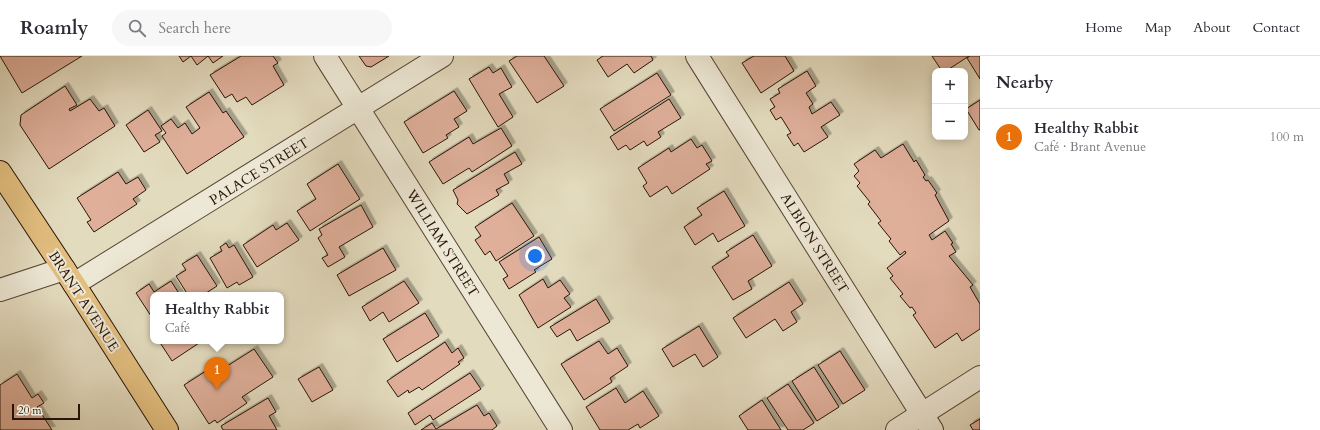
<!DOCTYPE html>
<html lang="en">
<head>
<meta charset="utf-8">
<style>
  :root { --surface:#fff; --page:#f7f7f7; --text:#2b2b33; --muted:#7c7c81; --line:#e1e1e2; --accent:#7c3aed }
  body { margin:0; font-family:Cardo,serif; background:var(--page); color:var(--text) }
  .controls { position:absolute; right:12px; top:12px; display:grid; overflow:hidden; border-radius:8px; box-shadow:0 2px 10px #0003 }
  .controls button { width:36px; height:36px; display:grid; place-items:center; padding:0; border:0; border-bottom:1px solid var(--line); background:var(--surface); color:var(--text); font:20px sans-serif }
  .scale { position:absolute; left:12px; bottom:10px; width:68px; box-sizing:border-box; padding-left:4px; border:2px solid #291408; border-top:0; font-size:11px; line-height:14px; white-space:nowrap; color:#291408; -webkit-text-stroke:3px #ede8d5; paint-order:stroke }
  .you { position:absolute; left:535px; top:200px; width:14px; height:14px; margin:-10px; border:3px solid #fff; border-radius:50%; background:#1a73e8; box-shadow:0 0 0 6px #1a73e833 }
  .badge { display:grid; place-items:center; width:26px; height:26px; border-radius:50%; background:var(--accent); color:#fff; font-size:13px; font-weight:700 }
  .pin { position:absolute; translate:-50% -33px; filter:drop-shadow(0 1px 2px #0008) }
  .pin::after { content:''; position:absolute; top:21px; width:14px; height:12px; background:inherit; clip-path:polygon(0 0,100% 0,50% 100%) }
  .popup { position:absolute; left:150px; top:236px; width:134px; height:52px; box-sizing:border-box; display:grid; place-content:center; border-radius:8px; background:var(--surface); filter:drop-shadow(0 1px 3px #0005); font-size:13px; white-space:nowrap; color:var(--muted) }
  .popup b { font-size:15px; color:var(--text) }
  .popup::after { content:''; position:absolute; left:50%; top:100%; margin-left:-8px; border:8px solid transparent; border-top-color:var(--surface) }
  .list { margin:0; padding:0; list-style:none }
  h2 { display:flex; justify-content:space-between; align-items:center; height:52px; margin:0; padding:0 16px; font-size:17px }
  h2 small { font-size:13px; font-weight:400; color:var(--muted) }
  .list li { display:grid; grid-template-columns:26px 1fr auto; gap:12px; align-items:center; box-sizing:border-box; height:56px; padding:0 16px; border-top:1px solid var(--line) }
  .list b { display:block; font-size:15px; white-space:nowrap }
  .list p { margin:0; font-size:13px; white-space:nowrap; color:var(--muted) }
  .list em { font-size:13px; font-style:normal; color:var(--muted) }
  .icon { flex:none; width:22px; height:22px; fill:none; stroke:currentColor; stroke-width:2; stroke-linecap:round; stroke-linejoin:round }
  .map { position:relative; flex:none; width:980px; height:374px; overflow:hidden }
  header { display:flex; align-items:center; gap:24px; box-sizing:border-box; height:56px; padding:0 20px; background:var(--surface); border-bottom:1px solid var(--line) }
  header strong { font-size:19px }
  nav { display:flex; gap:22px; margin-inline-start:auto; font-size:14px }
  .search { width:280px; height:36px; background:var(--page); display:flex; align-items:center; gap:10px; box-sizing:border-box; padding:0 14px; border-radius:22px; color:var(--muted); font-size:15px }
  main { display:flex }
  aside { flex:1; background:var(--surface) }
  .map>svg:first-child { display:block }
</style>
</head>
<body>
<header>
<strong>Roamly</strong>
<div class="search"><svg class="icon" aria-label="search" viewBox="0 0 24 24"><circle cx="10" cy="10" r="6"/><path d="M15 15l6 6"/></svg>Search here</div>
<nav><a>Home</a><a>Map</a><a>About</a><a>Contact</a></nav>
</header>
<main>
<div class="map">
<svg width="980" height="374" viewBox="0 0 980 374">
  <defs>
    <filter id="shadow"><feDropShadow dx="3.5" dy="-3.5" stdDeviation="0" flood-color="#0004"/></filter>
  </defs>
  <rect width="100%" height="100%" fill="#e3dbbe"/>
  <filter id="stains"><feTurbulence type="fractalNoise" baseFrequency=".005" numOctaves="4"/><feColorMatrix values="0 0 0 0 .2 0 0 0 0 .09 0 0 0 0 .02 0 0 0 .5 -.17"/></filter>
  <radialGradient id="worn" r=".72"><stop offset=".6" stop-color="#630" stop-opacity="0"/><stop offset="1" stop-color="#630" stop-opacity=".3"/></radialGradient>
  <!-- building -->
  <path fill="#dfaf9a" stroke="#291408" filter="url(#shadow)" d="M0 0H82L22 37Z
    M179 0H223L213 7 208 0 197 9 191 0 183 6Z
    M241 0H273L278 7 273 10 284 29 252 49 246 41 237 46 232 38 225 42 210 19Z
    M359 0H389L371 11 366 10Z
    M517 0H544L564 30 537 47 509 5Z
    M603 0H651L653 4 634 17 627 8 608 21 597 4Z
    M754 0H785L794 15 761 37 742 7Z
    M932 0H969L946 15H942Z
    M970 0H980V23L967 2Z
    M489 11 493 17 501 12 512 31 499 38 513 61 498 71 469 23Z
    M807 15 816 30 806 37 813 48 809 51 812 58 831 46 840 59 821 71 828 81 804 96 798 87 794 90 787 79 791 77 781 61 776 64 770 54 775 51 770 43 780 37 778 33Z
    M657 17 671 39 614 75 600 53Z
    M65 30 77 49 69 53 70 55 90 43 99 55 104 52 115 70 49 113 20 69 21 59Z
    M454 35 467 55 454 63 459 71 446 79 448 82 423 97 404 66Z
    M209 36 223 57 226 55 244 81 187 118 162 80 166 77 161 70 171 63 178 72 185 67 192 78 200 72 186 51Z
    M669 43 681 62 658 76 661 81 647 90 644 85 630 94 626 89 618 94 610 81Z
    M980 44V74H979L966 53Z
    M148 54 162 75 155 79 160 86 144 96 126 69Z
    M501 72 512 90 472 116 469 112 443 128 429 106 469 81 473 88Z
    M691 83 697 92 702 89 712 105 706 108 710 113 672 138 667 130 650 141 643 130 647 127 638 112 669 92 671 96Z
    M903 88 914 106 916 104 925 119 923 121 926 125 928 124 937 137 935 139 949 165 929 179 932 184 945 175 953 187 951 188 956 196 949 200 973 229 970 231 980 248V273L962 285 957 277 935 292 913 259 916 257 912 251 910 252 900 240 903 238 890 222 893 220 887 212 906 197 905 195 900 199 889 185 891 183 878 167 881 165 868 148 870 146 857 130 860 127 854 120 859 115 854 108 875 94 881 102Z
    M515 96 522 108 504 118 509 127 496 134 499 139 467 158 457 148 458 144 453 134Z
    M338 108 360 143 310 175 297 155 316 143 307 128Z
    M118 116 126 128 138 121 146 134 133 143 137 148 94 176 87 166 91 164 77 142Z
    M724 135 745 170 718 186 713 177 695 189 684 171 702 159 697 152Z
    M512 147 534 180 496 205 490 195 485 199 475 184 481 180 475 171Z
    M361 149 373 171 339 191 345 201 328 211 322 202 328 199 318 182 322 179 319 173Z
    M287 167 299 184 257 211 243 189 273 169 276 174Z
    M753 179 772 210 748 225 752 233 733 244 712 211 729 200 726 196Z
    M539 181 552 203 534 214 536 216 509 233 503 223 508 220 499 206Z
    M226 187 229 192 234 189 253 221 239 229 237 226 227 232 210 202 222 195 220 191Z
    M383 192 396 214 349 240 337 219Z
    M197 199 217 230 203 239H188L176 220 186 214 182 208Z
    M543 223 548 232 560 224 570 238 564 242 571 251 538 272 519 239Z
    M171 225 180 239H153V263L136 237 149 228 154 236Z
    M404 225 419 247 389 266 383 256 370 265 362 251Z
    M789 226 803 248 791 256 797 266 783 275 775 263 746 282 733 262Z
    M596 243 610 266 577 285 570 273 557 281 550 271Z
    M425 257 439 280 397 306 383 283Z
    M699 270 718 301 703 311 695 298 673 311 662 293Z
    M159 285H202L172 305Z
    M599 285 608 298 617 292 628 310 610 322 612 326 584 344 561 308Z
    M445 286 452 297 458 292 464 302 458 306 460 308 422 334 419 331 409 337 408 334 398 341 387 325Z
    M254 293 273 321 242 341 247 347 217 367 215 364 209 368 184 329 220 306 224 312Z
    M840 295 865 334 843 348 818 309Z
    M319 311 333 334 312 346 298 323Z
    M814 311 839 351 817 365 792 325Z
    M470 317 481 333 433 364 430 359 415 369 408 357Z
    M17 318 32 342 38 338 44 347 37 351 52 374H0V329Z
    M788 328 814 367 803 374H788L767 342Z
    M616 332 625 347 643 335 659 360 640 372 638 368 628 374H600L586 351Z
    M268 342 276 356 269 360 277 374H223L221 370Z
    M762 344 781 374H748L739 360Z
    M477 349 484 360 489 357 497 370 492 374H421L432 367 436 373Z
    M980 363V374H973L970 369Z"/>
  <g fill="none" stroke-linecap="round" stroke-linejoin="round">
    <defs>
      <path id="minor" d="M325 0 561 374
        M697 0 932 374
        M74 228 442 0
        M0 234 64 213
        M897 374 980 321"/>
      <path id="major" d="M0 116 74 228 167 374"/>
    </defs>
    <!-- minor casing -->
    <use href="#minor" stroke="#584636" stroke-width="24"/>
    <!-- major casing -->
    <use href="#major" stroke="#291408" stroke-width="24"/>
    <!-- minor -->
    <use href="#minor" stroke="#ede8d5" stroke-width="22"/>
    <!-- major -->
    <use href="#major" stroke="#e2be7f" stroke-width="22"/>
  </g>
  <g text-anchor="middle" stroke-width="4" stroke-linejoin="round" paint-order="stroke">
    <!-- street labels -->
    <g font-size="14" fill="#291408" stroke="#ede8d5">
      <text transform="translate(259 115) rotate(-32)" y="5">PALACE STREET</text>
      <text transform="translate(443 187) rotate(58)" y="5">WILLIAM STREET</text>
      <text transform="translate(815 187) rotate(58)" y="5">ALBION STREET</text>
      <text transform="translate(84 245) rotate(57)" y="5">BRANT AVENUE</text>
    </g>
  </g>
  <rect width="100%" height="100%" filter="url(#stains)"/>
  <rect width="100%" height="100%" fill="url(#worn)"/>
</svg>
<div class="controls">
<button>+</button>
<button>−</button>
</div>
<div class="scale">20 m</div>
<div class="you"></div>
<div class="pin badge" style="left:217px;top:334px;background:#e8710a">1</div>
<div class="popup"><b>Healthy Rabbit</b>Café</div>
</div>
<aside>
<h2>Nearby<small></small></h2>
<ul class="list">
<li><span class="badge" style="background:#e8710a">1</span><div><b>Healthy Rabbit</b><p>Café · Brant Avenue</p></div><em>100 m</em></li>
</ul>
</aside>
</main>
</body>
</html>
